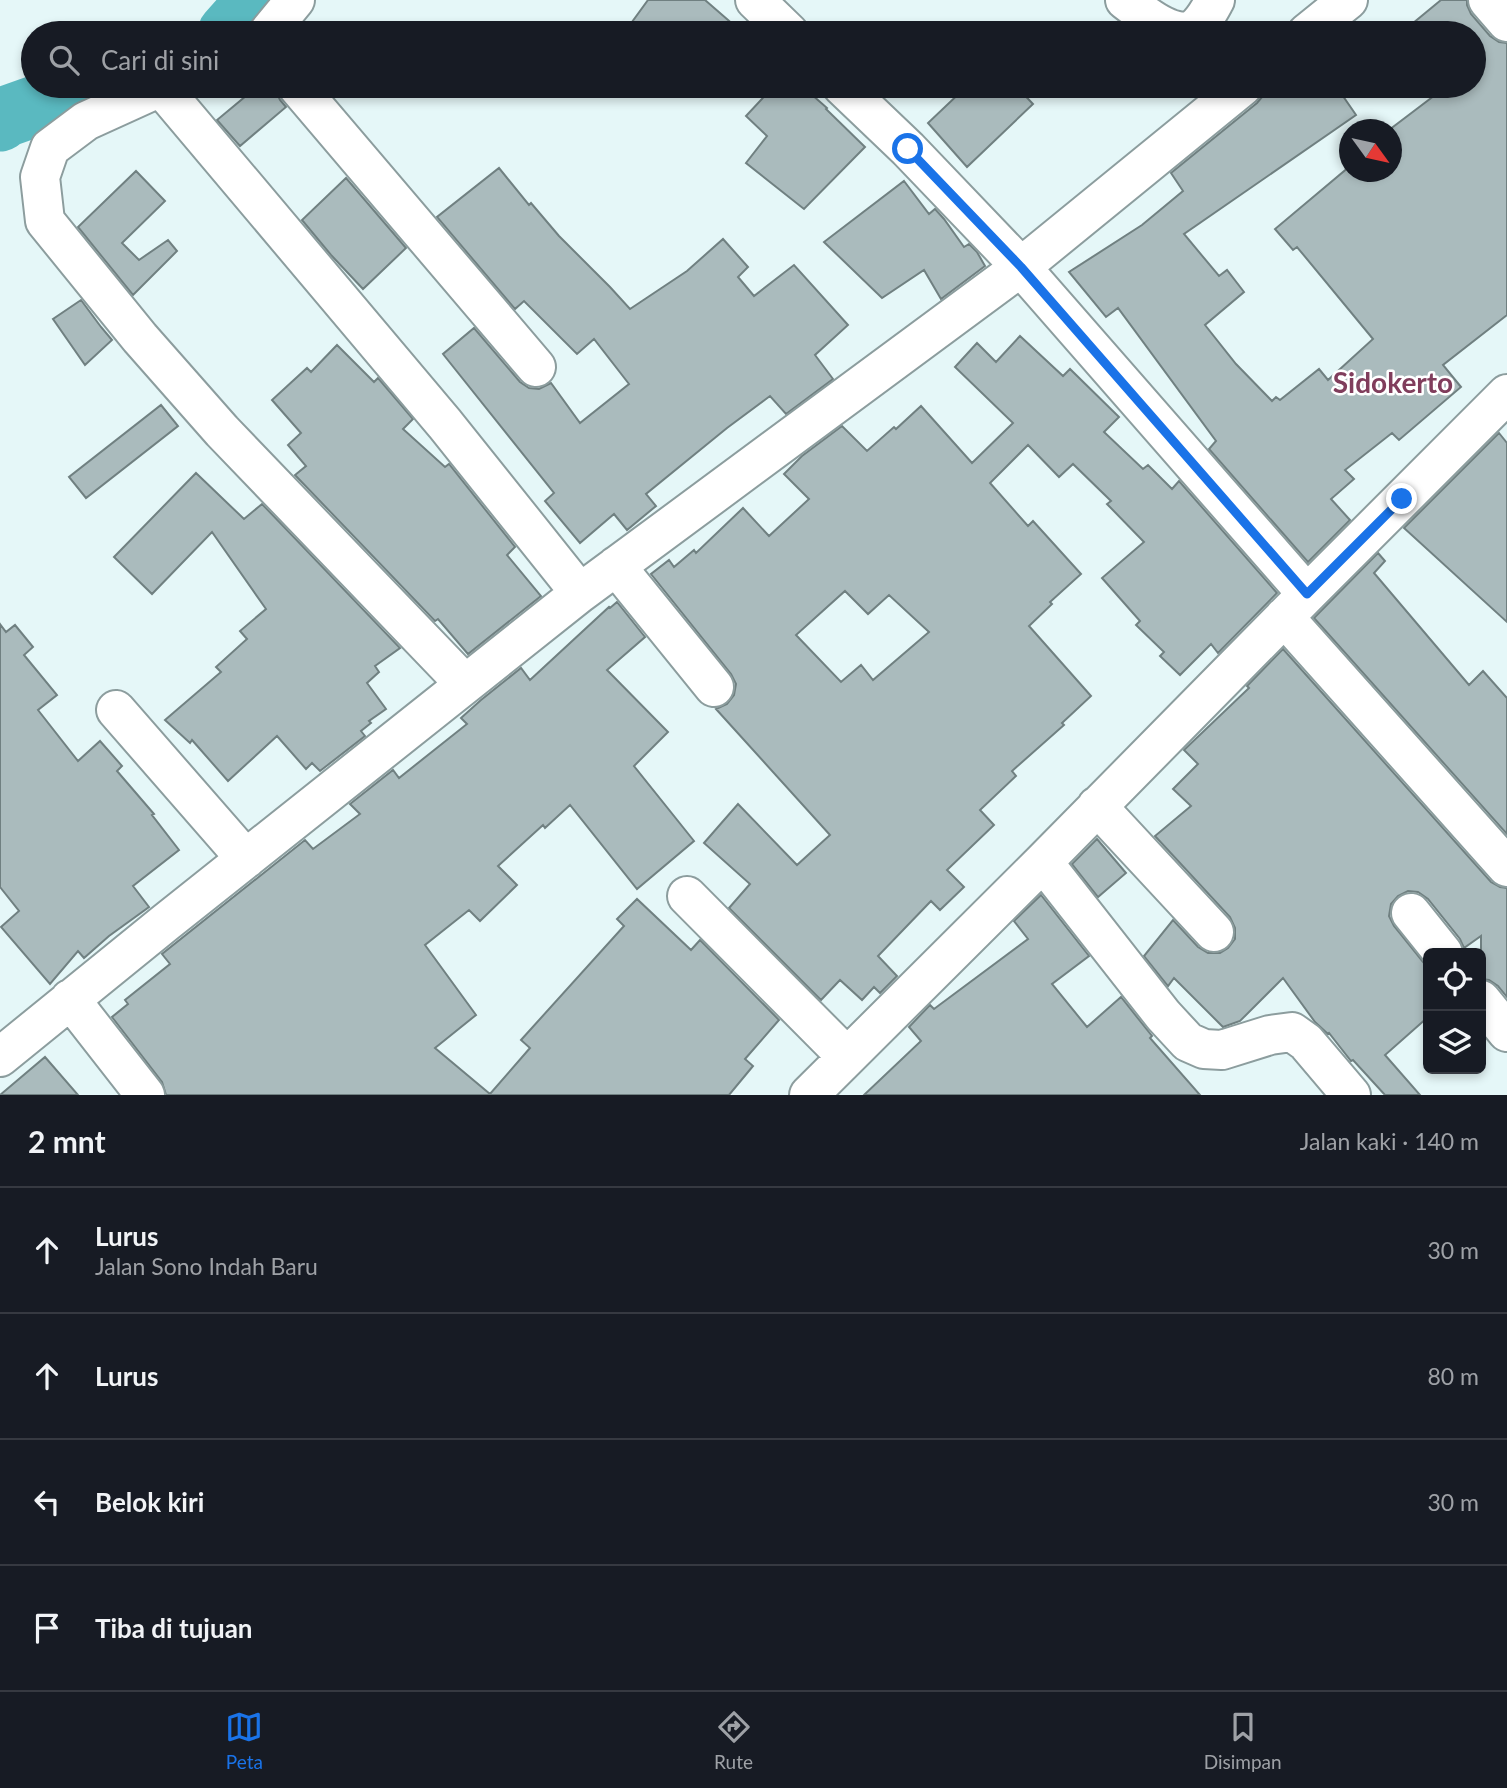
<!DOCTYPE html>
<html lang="id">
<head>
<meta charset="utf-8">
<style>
  :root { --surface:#171b24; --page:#242831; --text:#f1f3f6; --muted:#9ea1a6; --line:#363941; --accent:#1a73e8 }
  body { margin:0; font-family:Lato,sans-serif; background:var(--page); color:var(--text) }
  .controls { position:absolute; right:21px; bottom:21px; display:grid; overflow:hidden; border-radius:10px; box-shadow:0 4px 10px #0003 }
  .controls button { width:63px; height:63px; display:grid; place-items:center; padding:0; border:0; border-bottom:2px solid var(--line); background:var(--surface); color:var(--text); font:35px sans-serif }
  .compass { position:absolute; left:1339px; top:119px; width:63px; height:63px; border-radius:50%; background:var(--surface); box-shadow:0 4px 10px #0003; rotate:123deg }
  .stop { position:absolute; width:21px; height:21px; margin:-16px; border:5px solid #1a73e8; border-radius:50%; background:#fff }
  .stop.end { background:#1a73e8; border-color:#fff; box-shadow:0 2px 7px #0008 }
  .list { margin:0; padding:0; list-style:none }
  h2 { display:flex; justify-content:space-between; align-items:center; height:91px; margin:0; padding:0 28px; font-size:30px }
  h2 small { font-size:23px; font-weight:400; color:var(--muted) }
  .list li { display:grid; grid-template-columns:46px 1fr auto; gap:21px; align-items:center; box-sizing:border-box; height:126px; padding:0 28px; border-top:2px solid var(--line) }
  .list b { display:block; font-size:26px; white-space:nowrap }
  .list p { margin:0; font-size:23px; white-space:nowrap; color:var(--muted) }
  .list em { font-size:23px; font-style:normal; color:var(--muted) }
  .icon { flex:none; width:38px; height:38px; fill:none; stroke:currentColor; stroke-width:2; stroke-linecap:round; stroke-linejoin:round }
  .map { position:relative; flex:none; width:1507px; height:1095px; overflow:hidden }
  .search { position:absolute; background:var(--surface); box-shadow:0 4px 10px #0003; left:21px; right:21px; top:21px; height:77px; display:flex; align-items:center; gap:18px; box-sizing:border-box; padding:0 24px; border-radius:38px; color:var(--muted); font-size:26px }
  .sheet { height:595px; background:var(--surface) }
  nav { display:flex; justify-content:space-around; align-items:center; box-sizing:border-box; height:98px; border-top:2px solid var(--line); background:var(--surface); font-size:19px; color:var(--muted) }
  nav a { display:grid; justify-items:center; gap:4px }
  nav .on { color:var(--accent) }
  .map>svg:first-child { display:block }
</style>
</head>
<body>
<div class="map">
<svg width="1507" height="1095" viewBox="0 0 1507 1095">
  <rect width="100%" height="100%" fill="#e5f7f8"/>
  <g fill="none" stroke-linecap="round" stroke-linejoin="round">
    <!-- river -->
    <path stroke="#5ab9c0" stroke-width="61" d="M228 33 257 0
      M0 121 2 118 92 86"/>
  </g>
  <!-- building -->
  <path fill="#aabbbd" stroke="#708081" stroke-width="2" fill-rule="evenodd" d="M648 0H705L743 33H624Z
    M1441 0H1467V5L1471 14 1490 36 1499 42 1507 43V315L1443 365 1461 387 1399 440 1392 433 1345 470 1354 479 1331 499 1350 520 1308 562 1209 449 1216 441 1118 308 1106 317 1069 272 1142 225 1183 191 1171 173 1257 103 1262 97 1264 86H1336L1356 115 1184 234 1219 276 1227 270 1244 292 1205 325 1236 364 1272 401 1276 397 1280 400 1319 369 1328 380 1373 339 1297 247 1293 250 1275 229 1349 167V172H1391V130H1389L1447 86H1474V33H1401Z
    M258 86H276V91L280 100 286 107 240 146 217 120Z
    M774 86H802L827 108 826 109 865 147 804 209 746 163 767 136 746 116Z
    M967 86H1016L1033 104 967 167 928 123Z
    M499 168 529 205 531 203 559 236 610 287 630 309 687 271 723 239 748 267 738 277 754 296 794 265 848 325 815 355 833 379 786 414 770 396 727 428 646 494 656 506 627 530 614 514 580 543 545 501 554 493 443 354 474 328 520 382 529 388 539 389 551 383 580 423 629 384 594 339 577 354 524 301 515 309 437 217Z
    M136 171 165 201 122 243 139 260 168 240 177 251 133 295 78 227Z
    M346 178 406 248 363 289 331 255 302 220Z
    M904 181 929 214 935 209 944 219 964 247 969 244 977 252 985 266 941 299 924 270 882 298 824 242Z
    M81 300 101 327 112 340 85 365 53 319Z
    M1020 336 1063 376 1070 369 1119 417 1104 432 1143 469 1148 465 1172 489 1179 481 1277 593 1218 653 1211 644 1180 675 1160 656 1164 652 1136 625 1140 621 1102 578 1144 542 1107 504 1111 501 1073 464 1059 477 1028 445 990 483 1028 526 1033 521 1081 574 1050 602 1052 604 1029 626 1091 696 1062 723 1064 725 1012 771 1016 776 980 810 994 825 947 870 964 887 940 910 931 901 878 956 897 976 880 993 874 987 862 1000 840 980 821 1000 729 908 750 884 704 843 738 804 797 865 830 835 716 709 727 704 734 695 736 684 731 674 651 574 669 560 674 567 694 550 696 553 743 508 769 536 809 499 784 474 802 456 842 426 867 451 894 427 896 429 921 406 972 463 1013 423 955 367 977 343 996 362ZM845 591 868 614 889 595 929 632 873 680 861 665 841 682 796 635Z
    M337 345 374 382 378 378 413 419 403 429 445 467 449 464 515 547 507 555 541 596 468 654 438 619 435 621 295 475 306 466 288 445 301 433 272 400 307 368 311 372Z
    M161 405 178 426 86 498 69 477Z
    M1499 433 1507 443V622L1404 528Z
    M196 473 244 519 262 504 400 648 375 666 379 672 367 683 386 709 369 721 371 723 361 731 365 736 320 771 312 763 306 769 277 736 228 781 192 740 190 743 165 720 221 672 216 667 247 639 240 631 266 609 212 532 152 594 114 557Z
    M1378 553 1385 561 1374 573 1469 685 1483 671 1507 698V834L1314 618Z
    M617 602 645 637 607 670 668 732 634 766 694 841 637 889 570 805 545 828 543 825 498 866 517 885 480 921 469 910 425 945 476 1015 435 1048 490 1094 530 1048 521 1040 624 926 617 919 637 899 691 950 700 940 779 1020 745 1059 753 1066 729 1095H166L162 1082 112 1017 128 1004 125 1000 170 964 162 954 305 840 313 849 360 814 350 804 393 770 399 778 467 724 461 718 481 700 521 668 530 680 609 607 610 608Z
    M0 624 6 632 15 625 33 647 24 655 57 695 38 710 78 761 100 741 122 766 117 771 154 814 152 815 179 850 133 886 149 907 109 936 84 958 78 951 50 984 1 927 19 911 0 887Z
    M1283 649 1491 882 1500 887 1507 888V997L1498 986 1489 980 1481 979V936L1464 948 1460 939 1428 899 1418 892 1408 891 1398 896 1391 904 1389 916 1394 926 1428 968V1017L1385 1055 1420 1095H1385L1353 1060 1351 1061 1329 1033 1328 1034 1315 1022 1283 978 1240 1021 1223 1027 1174 978 1168 986 1144 956 1173 920 1198 947 1208 953H1220L1228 948 1235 939V928L1230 917 1155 836 1191 806 1173 789 1198 764 1184 750 1249 688 1247 686Z
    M1097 839 1126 873 1098 897 1072 864Z
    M1041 895 1089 956 1052 984 1087 1027 1121 997 1152 1036 1150 1038 1200 1095H864L921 1041 909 1027 930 1005 934 1009 1028 939 1014 921Z
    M45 1057 78 1095H0Z"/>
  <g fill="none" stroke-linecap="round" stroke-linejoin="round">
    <defs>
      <path id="minor" d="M755 0 789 33
        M1125 0C1140 11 1175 42 1195 28 1204 21 1210 9 1215 0
        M1488 0 1507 22
        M268 33 295 0
        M1307 33 1348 0
        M163 86 86 121 50 148 40 177 45 221 140 338 222 431 465 684
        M297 86 536 367
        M842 86 908 149 1021 267 1307 594
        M161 87 445 424 580 593
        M616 566 714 687
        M1284 617 1507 867
        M116 710 246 859
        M1097 806 1214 932
        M1043 862 1163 1015 1188 1042 1204 1049 1222 1050 1270 1035 1292 1032 1306 1042 1351 1095
        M687 896 847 1057
        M1411 913 1443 953
        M70 999 145 1095
        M1481 1000 1507 1032
        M0 1057 165 923 580 593 1021 267 1243 86
        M809 1095 1043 862 1307 594 1507 394"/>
    </defs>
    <!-- minor casing -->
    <use href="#minor" stroke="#8c9d9e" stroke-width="42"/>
    <!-- minor -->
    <use href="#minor" stroke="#fff" stroke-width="38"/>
  </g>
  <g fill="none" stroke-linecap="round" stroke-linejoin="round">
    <!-- route -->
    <path stroke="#1a73e8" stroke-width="9" d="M908 149 1021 267 1307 594 1402 499"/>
  </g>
  <g text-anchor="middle" stroke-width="5" stroke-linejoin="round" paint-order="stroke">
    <!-- quarter labels -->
    <g font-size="28" font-weight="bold" fill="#803d5c" stroke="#fff">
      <text x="1393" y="393">Sidokerto</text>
    </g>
  </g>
</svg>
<div class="controls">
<button><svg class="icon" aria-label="locate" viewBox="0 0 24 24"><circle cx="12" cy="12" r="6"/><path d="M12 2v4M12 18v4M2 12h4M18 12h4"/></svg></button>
<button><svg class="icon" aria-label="layers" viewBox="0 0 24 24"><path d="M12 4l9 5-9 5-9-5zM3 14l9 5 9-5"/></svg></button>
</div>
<svg class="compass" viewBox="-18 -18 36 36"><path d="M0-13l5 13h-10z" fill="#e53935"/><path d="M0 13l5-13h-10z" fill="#9ea1a6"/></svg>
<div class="stop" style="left:908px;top:149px"></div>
<div class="stop end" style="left:1402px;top:499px"></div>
<div class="search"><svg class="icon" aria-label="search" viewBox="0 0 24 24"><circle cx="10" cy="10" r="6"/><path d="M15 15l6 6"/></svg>Cari di sini</div>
</div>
<section class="sheet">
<h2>2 mnt<small>Jalan kaki · 140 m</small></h2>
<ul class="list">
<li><svg class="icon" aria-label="ahead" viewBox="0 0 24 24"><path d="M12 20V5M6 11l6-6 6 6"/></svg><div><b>Lurus</b><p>Jalan Sono Indah Baru</p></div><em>30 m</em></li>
<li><svg class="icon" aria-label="ahead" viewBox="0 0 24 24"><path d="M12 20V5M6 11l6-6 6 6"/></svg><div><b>Lurus</b></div><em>80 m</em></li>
<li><svg class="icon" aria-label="left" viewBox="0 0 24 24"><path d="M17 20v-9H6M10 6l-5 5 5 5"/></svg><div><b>Belok kiri</b></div><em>30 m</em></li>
<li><svg class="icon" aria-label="arrive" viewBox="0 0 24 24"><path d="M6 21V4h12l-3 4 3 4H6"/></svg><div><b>Tiba di tujuan</b></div></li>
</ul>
</section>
<nav>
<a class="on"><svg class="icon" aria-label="map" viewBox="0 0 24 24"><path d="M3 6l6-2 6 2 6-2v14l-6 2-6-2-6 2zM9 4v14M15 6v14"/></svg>Peta</a>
<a><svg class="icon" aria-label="directions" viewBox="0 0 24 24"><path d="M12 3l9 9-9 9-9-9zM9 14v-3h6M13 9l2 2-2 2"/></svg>Rute</a>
<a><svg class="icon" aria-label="saved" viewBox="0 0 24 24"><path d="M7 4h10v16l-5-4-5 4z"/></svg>Disimpan</a>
</nav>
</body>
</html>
